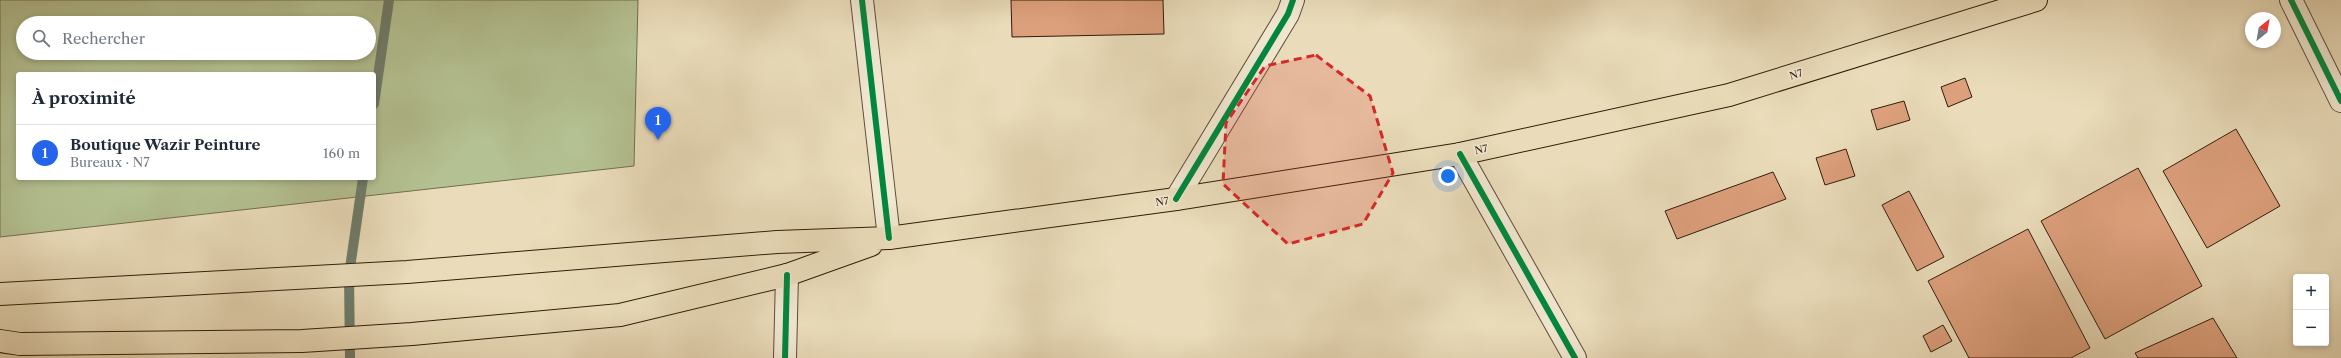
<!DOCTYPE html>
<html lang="fr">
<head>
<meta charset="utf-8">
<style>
  :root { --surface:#fff; --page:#f2f2f3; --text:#1f2937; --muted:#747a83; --line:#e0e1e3; --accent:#2563eb }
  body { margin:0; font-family:"Libre Caslon Text",serif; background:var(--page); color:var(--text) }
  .controls { position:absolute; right:12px; bottom:12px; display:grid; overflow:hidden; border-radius:4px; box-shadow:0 2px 6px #0003 }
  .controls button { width:36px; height:36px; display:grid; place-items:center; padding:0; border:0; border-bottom:1px solid var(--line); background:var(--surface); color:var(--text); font:20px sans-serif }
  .compass { position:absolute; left:2245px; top:12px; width:36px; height:36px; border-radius:50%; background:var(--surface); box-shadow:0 2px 6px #0003; rotate:31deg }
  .you { position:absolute; left:1448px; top:176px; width:14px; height:14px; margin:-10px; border:3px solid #fff; border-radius:50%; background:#1a73e8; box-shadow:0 0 0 6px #1a73e833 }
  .badge { display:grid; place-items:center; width:26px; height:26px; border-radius:50%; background:var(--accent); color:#fff; font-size:13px; font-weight:700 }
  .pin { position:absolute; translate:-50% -33px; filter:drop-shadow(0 1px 2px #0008) }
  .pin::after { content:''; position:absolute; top:21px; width:14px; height:12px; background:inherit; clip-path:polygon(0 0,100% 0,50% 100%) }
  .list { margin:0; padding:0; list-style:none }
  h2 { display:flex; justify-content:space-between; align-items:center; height:52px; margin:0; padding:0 16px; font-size:17px }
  h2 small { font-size:13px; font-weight:400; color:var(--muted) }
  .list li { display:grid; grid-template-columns:26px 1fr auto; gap:12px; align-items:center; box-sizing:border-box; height:56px; padding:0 16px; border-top:1px solid var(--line) }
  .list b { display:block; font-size:15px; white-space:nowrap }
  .list p { margin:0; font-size:13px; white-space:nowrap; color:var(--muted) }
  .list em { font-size:13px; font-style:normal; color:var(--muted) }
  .icon { flex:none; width:22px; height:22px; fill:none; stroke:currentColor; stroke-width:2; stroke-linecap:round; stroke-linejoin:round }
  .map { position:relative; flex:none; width:2341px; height:358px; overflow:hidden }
  .search { position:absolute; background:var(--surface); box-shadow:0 2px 6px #0003; left:16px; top:16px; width:360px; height:44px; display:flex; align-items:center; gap:10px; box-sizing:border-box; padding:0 14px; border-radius:22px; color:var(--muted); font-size:15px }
  .panel { position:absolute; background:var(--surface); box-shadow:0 2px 6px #0003; left:16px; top:72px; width:360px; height:108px; border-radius:4px }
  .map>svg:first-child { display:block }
</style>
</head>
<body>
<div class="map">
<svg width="2341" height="358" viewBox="0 0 2341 358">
  <rect width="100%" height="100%" fill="#eadcba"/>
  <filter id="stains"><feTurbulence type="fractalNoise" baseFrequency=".005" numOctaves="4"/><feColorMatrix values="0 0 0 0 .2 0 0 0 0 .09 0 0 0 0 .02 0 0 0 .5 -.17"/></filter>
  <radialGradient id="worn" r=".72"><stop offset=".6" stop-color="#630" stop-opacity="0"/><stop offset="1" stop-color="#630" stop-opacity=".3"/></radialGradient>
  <!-- green -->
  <path fill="#b4c192" stroke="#726f4e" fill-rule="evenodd" d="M0 0H638L634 166 0 237ZM23 23H369V53H23ZM18 74H374V178H18Z"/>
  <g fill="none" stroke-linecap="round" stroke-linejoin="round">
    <!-- stream -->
    <path stroke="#6f7c6a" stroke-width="10" d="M374 104 389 0
      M350 358 349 275 363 178"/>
  </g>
  <!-- building -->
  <path fill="#dda07c" stroke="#301d0b" d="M1011 0H1163L1164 34 1012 37Z
    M1965 78 1972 97 1948 107 1941 87Z
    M1904 101 1910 120 1877 130 1871 110Z
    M2236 129 2280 206 2207 248 2163 171Z
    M1846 149 1855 176 1825 185 1816 158Z
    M2138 168 2202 286 2105 339 2041 221Z
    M1773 172 1786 199 1677 239 1665 211Z
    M1909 191 1944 257 1917 271 1882 205Z
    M2028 229 2090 348 2071 358H1969L1928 281Z
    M2213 318 2237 358H2138L2135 353Z
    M1943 325 1952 341 1931 352 1923 336Z"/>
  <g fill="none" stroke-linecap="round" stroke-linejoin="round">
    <defs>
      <path id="minor" d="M862 0 889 238
        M2291 0 2341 101
        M1460 154 1575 358
        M1176 199 1288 14 1293 0
        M785 358 787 275"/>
      <path id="primary" d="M0 294 407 272 777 242 889 238 1176 199 1460 154 1729 95 2036 0
        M0 341 20 344 302 341 412 334 620 315 787 275 871 245"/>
    </defs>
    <!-- minor casing -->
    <use href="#minor" stroke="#5e4d37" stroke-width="24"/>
    <!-- primary casing -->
    <use href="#primary" stroke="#301d0b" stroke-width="24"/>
    <!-- minor -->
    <use href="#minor" stroke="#f1e8d2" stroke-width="22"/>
    <!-- primary -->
    <use href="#primary" stroke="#eadcba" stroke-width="22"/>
    <defs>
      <path id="cycleway" d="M862 0 889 238
        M2291 0 2341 101
        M1460 154 1575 358
        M1176 199 1288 14 1293 0
        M785 358 787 275"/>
    </defs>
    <!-- cycleway casing -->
    <use href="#cycleway" stroke="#f1e8d2" stroke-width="8"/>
    <!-- cycleway -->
    <use href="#cycleway" stroke="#00873e" stroke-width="6"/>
  </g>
  <!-- marked area -->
  <path fill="#d62828" fill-opacity="0.2" stroke="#d62828" stroke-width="3" stroke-dasharray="8 5" stroke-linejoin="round" d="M1316 55 1370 96 1393 173 1363 224 1288 244 1223 184 1226 123 1265 66Z"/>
  <g text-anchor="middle" stroke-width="3.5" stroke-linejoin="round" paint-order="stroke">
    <!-- street labels -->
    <g font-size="10" fill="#301d0b" stroke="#f1e8d2">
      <text transform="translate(1796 74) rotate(-17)" y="4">N7</text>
      <text transform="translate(1481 149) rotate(-12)" y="4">N7</text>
      <text transform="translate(1162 201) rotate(-8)" y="4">N7</text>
    </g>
  </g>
  <rect width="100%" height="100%" filter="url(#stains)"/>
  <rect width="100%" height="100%" fill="url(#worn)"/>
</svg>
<div class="controls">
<button>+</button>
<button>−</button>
</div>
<svg class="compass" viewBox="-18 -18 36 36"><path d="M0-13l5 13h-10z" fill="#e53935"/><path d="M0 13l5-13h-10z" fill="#747a83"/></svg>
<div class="you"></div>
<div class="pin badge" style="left:658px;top:140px">1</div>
<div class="search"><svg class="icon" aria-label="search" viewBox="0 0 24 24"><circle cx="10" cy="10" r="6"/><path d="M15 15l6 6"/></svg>Rechercher</div>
<section class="panel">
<h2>À proximité<small></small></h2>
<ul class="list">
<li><span class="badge">1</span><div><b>Boutique Wazir Peinture</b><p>Bureaux · N7</p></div><em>160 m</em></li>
</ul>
</section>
</div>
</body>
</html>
